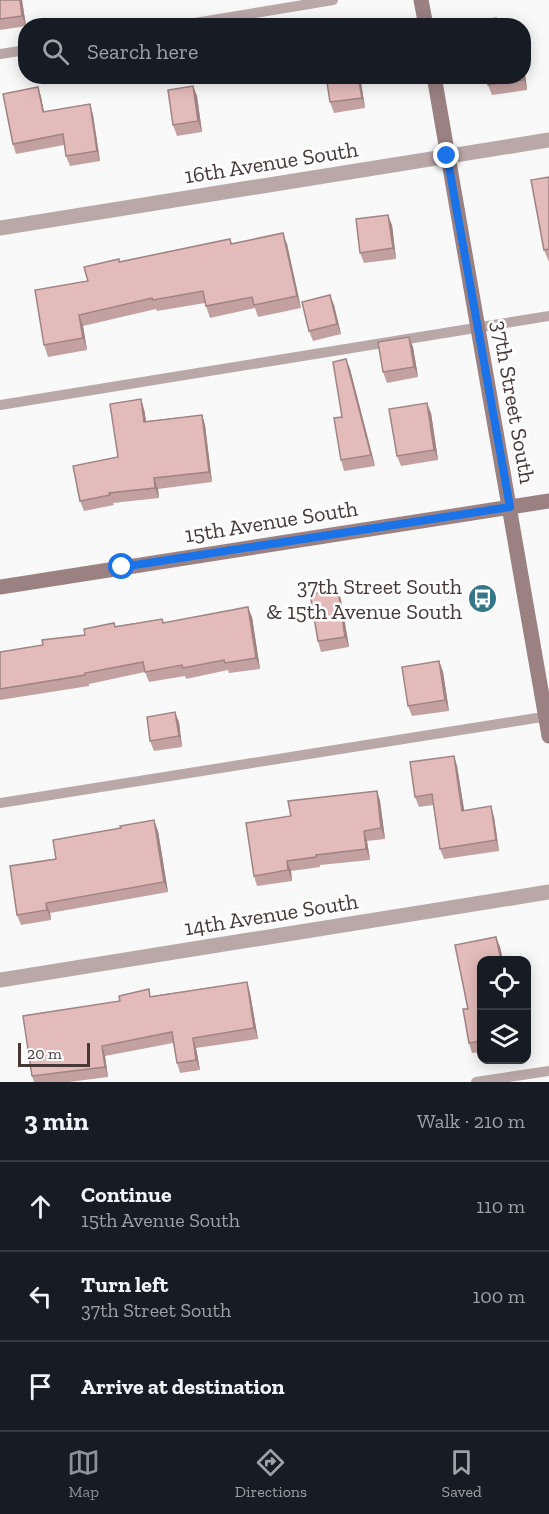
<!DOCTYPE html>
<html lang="en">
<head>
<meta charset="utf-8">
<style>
  :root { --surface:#171b24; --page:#242831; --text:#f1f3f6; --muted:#9ea1a6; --line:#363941; --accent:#8c9099 }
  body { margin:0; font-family:"Zilla Slab",serif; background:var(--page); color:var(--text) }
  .controls { position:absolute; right:18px; bottom:18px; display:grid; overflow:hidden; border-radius:12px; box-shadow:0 3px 15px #0003 }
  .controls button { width:54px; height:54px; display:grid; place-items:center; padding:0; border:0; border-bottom:2px solid var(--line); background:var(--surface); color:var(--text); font:30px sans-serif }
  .scale { position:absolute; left:18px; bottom:15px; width:72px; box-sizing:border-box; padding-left:6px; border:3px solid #473737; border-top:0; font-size:16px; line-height:21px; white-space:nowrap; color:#473737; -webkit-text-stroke:4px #fff; paint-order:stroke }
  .stop { position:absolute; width:18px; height:18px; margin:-14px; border:4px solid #1a73e8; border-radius:50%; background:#fff }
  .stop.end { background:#1a73e8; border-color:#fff; box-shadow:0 2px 6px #0008 }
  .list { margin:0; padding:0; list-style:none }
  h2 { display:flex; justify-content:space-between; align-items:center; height:78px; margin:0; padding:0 24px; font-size:26px }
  h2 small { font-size:20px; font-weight:400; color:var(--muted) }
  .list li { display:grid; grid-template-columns:39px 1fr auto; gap:18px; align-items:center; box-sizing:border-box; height:90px; padding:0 24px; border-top:2px solid var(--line) }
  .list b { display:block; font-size:22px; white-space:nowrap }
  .list p { margin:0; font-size:20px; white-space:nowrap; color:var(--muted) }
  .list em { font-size:20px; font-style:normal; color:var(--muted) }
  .icon { flex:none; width:33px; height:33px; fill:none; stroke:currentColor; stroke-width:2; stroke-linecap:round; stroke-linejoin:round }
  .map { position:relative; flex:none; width:549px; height:1082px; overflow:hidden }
  .search { position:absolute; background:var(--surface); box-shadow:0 3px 15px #0003; left:18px; right:18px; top:18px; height:66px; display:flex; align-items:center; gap:15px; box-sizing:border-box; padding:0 21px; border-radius:24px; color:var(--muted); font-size:22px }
  .sheet { height:348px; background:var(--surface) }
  nav { display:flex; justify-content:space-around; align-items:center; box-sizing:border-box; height:84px; border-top:2px solid var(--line); background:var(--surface); font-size:16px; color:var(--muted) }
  nav a { display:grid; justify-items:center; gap:3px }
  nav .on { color:var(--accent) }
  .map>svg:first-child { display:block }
</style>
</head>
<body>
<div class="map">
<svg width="549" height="1082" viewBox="0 0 549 1082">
  <rect width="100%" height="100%" fill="#f9f9f9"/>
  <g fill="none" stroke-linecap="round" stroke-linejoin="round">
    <!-- lane -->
    <path stroke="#baa8a8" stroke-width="10" d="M177 26 333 0
      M0 54 26 50
      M0 405 549 316
      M0 803 549 716
      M476 1082 549 1071"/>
    <!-- street -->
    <path stroke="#baa8a8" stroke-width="15" d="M0 228 549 140
      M0 980 549 892"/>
    <!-- secondary -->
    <path stroke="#9b8181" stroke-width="15" d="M421 0 426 26
      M434 76 549 736
      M0 587 549 501"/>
  </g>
  <!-- wall -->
  <path fill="#c4a1a1" d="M0 0H22L26 26 0 30Z
    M524 66 527 90 492 95 488 85 524 76Z
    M326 76H360L365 108 334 113 330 102Z
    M193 86 197 96 202 132 177 136 173 125Z
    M38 87 41 97 44 112 90 104 93 115 100 161 70 166 66 156 64 145 16 154 13 144Z
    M549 177V262L544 250Z
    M392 225 396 259 364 263 360 253Z
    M230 239 232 244H287L301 308 258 317 255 308 210 318 205 303 157 311 156 309 83 326 87 350 48 357 44 345 88 281 120 262Z
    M334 305 341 334 313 341 309 331Z
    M409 337 413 347 418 377 387 383 383 372Z
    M346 359 350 369 375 466 344 471 341 460 342 417Z
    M144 409 146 421 202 415 205 425 212 482 158 489 159 498 113 503 114 505 84 511 80 501 118 457Z
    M431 413 438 460 401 466 397 456Z
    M338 590 341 600 349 647 321 652 318 641Z
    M252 617 260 669 229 673 228 670 186 679 185 676 149 682 145 672 89 684V686L0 700V652L43 645 85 635 114 623 115 626 162 619 164 623Z
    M439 661 443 672 449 711 412 716 408 706Z
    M179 722 182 747 154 751 150 741Z
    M454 756 457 766 464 810 494 817 499 851 444 859 440 849 433 805 419 807 415 797Z
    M377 791 380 801 385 839 367 841 370 860 320 865V867L291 871 292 881 257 886 254 876 291 816Z
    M158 831 168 892 50 913 51 920 21 925 17 915 56 859Z
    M496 937 500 947 503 960H482V1052L472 1053 469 1043 463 1009H468L455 945Z
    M247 982 250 993 258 1039 196 1048 200 1070 180 1073 177 1063 173 1043 105 1056 108 1077 69 1082H34L32 1076 151 996Z"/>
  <!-- shaded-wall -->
  <path fill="#a08383" d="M20 0H22L26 26 22 16Z
    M524 66 527 90 523 76Z
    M358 76H360L365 108 362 98Z
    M193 86 197 96 202 132 198 121Z
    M38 87 41 97 46 122 43 112Z
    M90 104 93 115 100 161 97 151Z
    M388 215 392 225 396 259 393 248Z
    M283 233 287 244 301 308 297 296Z
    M330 295 334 305 341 334 337 324Z
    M79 315 83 326 87 350 83 338Z
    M409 337 413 347 418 377 414 367Z
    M346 359 350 369 375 466 371 455Z
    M141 399 144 409 148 432 144 422Z
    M427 403 431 413 438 460 434 450Z
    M202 415 205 425 212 482 209 472Z
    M154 478 158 489 159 498 155 488Z
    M338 590 341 600 349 647 345 637Z
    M248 607 252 617 260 669 256 658Z
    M439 661 443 672 449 711 445 700Z
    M175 712 179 722 182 747 179 736Z
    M454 756 457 766 466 821 462 811Z
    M377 791 380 801 385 839 381 828Z
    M491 806 494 817 499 851 496 840Z
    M154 820 158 831 168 892 164 882Z
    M364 831 367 841 370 860 366 849Z
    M287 861 291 871 292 881 288 870Z
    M46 903 50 913 51 920 47 910Z
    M496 937 500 947 503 960H501Z
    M247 982 250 993 258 1039 254 1028Z
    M193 1038 196 1048 200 1070 196 1060Z
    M102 1046 105 1056 108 1077 105 1067Z"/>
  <!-- building -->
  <path fill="#e4bbbb" stroke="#a08383" stroke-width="1.5" d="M0 0H20L22 16 0 19Z
    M496 18 497 26H479L478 21Z
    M326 76H358L362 98 330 102Z
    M487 76H523V80L488 85Z
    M193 86 198 121 173 125 168 90Z
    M38 87 43 112 90 104 97 151 66 156 63 134 13 144 3 94Z
    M549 177V249L544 250 531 180Z
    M388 215 393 248 360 253 356 219Z
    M283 233 297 296 254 305 252 297 206 306 203 291 153 300 152 298 79 315 83 338 44 345 35 290 88 281 84 267 119 259V262L230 239 231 244Z
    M330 295 337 324 309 331 302 302Z
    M409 337 414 367 383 372 378 342Z
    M346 359 371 455 341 460 334 418 342 417 333 362Z
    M141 399 144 422 202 415 209 472 154 478 155 488 109 493 110 495 80 501 73 466 118 457 110 404Z
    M427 403 434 450 397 456 389 409Z
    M338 590 345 637 318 641 310 594Z
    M248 607 256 658 225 663 224 660 183 668 182 665 145 672 143 662 85 673V675L0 689V652L43 645 42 640 85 635 84 629 114 623 115 627 162 619 163 623Z
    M439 661 445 700 408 706 402 667Z
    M175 712 179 736 150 741 147 717Z
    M454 756 462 811 491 806 496 840 440 849 432 794 415 797 410 762Z
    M377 791 381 828 364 831 366 849 316 855V857L287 861 288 870 254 876 246 823 291 816 288 801Z
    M154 820 164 882 46 903 47 910 17 915 10 866 56 859 53 840 121 828 120 826Z
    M496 937 501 960H482V1041L469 1043 463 1009H468L455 945Z
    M247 982 254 1028 193 1038 196 1060 177 1063 172 1032 102 1046 105 1067 32 1076 23 1016 120 1001 119 996 149 989 150 997Z"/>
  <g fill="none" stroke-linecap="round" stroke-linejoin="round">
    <!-- route -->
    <path stroke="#1a73e8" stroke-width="8" d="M122 567 510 507 447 156"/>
  </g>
  <!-- icons -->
  <defs>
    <symbol id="bus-disc" viewBox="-11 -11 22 22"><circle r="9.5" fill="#357689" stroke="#fff"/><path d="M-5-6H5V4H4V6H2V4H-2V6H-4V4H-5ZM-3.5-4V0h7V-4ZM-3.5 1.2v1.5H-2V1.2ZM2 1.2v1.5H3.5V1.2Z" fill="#fff"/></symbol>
  </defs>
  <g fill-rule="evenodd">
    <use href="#bus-disc" x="466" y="582" width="33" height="33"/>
  </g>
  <g text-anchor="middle" stroke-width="5" stroke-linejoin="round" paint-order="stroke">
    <!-- street labels -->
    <g font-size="22" fill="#473737" stroke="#fff">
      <text transform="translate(271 162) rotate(-9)" y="8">16th Avenue South</text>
      <text transform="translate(514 402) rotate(80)" y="8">37th Street South</text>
      <text transform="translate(271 521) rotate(-9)" y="8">15th Avenue South</text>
      <text transform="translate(271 914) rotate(-9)" y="8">14th Avenue South</text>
    </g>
    <!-- poi labels -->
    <g font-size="22" fill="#473737" stroke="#fff" text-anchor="end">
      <text x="462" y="594">37th Street South<tspan x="462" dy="25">&amp; 15th Avenue South</tspan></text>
    </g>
  </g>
</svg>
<div class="controls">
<button><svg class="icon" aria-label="locate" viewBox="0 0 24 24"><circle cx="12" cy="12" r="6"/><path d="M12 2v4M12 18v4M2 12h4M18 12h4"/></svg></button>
<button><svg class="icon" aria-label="layers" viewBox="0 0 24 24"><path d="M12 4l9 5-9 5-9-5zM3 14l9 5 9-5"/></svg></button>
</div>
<div class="scale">20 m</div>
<div class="stop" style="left:122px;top:567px"></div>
<div class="stop end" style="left:447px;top:156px"></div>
<div class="search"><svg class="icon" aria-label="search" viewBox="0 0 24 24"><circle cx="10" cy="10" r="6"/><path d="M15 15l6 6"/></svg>Search here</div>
</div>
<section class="sheet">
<h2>3 min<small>Walk · 210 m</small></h2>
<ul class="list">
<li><svg class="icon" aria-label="ahead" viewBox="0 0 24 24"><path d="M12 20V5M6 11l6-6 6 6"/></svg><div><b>Continue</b><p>15th Avenue South</p></div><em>110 m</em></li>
<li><svg class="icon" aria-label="left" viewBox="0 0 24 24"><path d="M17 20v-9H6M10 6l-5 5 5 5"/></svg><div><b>Turn left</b><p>37th Street South</p></div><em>100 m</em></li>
<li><svg class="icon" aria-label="arrive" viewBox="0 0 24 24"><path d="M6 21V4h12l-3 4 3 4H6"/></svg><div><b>Arrive at destination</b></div></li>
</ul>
</section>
<nav>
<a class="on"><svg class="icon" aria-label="map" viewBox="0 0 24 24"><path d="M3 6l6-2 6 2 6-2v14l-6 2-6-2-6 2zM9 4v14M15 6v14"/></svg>Map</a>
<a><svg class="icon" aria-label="directions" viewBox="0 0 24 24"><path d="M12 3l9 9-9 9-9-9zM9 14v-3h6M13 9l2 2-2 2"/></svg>Directions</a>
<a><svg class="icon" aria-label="saved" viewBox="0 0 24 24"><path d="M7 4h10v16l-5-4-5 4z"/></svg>Saved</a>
</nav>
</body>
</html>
